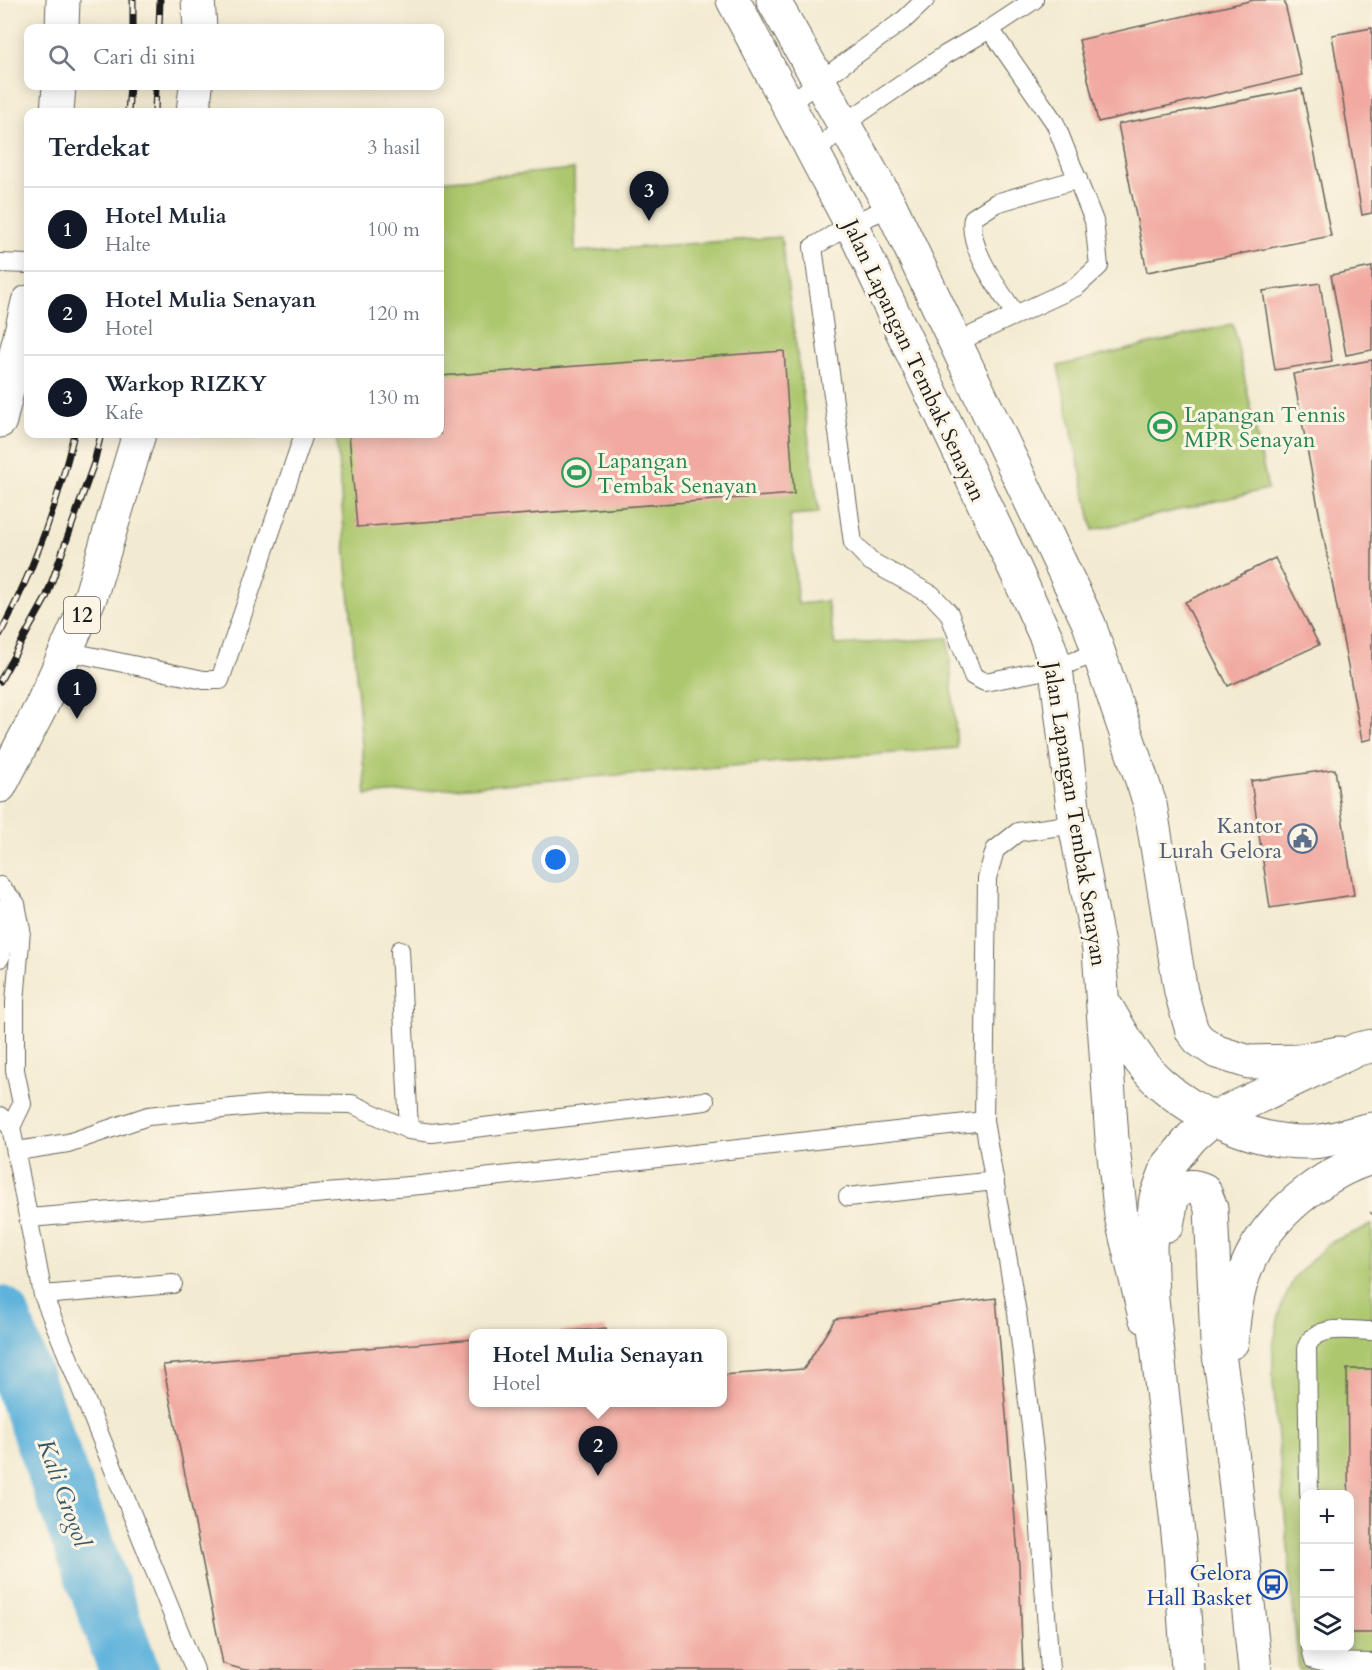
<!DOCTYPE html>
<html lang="id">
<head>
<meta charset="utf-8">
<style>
  :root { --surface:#fff; --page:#f6f6f7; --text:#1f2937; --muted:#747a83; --line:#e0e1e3; --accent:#111827 }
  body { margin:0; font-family:Cardo,serif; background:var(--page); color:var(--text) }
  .controls { position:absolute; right:18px; bottom:18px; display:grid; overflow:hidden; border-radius:12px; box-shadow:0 3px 15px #0003 }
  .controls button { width:54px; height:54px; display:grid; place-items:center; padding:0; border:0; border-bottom:2px solid var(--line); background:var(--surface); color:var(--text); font:30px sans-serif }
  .you { position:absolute; left:556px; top:860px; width:21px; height:21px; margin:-15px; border:4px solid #fff; border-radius:50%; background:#1a73e8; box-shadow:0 0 0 9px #1a73e833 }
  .badge { display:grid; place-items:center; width:39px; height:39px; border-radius:50%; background:var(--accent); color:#fff; font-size:20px; font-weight:700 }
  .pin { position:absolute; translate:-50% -50px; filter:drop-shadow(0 2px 3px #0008) }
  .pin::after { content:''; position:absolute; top:32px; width:21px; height:18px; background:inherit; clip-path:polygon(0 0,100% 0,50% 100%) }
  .popup { position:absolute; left:469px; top:1329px; width:258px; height:78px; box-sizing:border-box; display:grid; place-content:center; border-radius:12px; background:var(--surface); filter:drop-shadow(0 2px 4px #0005); font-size:20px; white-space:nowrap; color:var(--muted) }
  .popup b { font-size:22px; color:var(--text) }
  .popup::after { content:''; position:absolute; left:50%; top:100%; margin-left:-12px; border:12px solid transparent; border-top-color:var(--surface) }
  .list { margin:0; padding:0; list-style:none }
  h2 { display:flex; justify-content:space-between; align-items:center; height:78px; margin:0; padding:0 24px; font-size:26px }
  h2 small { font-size:20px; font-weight:400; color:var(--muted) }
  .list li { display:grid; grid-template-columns:39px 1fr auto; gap:18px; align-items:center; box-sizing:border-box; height:84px; padding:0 24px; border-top:2px solid var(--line) }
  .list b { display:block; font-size:22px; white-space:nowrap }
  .list p { margin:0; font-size:20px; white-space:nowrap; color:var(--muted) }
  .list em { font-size:20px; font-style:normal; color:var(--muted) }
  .icon { flex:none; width:33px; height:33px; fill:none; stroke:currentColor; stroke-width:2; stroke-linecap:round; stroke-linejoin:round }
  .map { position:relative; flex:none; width:1372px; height:1670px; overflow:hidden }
  .search { position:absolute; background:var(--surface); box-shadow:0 3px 15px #0003; left:24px; top:24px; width:420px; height:66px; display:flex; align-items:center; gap:15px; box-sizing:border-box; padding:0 21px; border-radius:12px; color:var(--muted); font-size:22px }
  .panel { position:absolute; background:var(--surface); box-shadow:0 3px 15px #0003; left:24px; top:108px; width:420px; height:330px; border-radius:12px }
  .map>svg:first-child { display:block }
</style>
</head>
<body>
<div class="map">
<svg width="1372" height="1670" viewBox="0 0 1372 1670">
  <rect width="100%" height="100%" fill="#fcf5e5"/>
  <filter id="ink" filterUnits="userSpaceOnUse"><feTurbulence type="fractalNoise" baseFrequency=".0167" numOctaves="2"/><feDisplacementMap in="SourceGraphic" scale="12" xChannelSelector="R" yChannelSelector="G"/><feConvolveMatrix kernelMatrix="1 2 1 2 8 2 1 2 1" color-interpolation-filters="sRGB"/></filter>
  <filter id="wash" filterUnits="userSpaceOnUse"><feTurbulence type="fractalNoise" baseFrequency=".008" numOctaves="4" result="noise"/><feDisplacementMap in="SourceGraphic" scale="24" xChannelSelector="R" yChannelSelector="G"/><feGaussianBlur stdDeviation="1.35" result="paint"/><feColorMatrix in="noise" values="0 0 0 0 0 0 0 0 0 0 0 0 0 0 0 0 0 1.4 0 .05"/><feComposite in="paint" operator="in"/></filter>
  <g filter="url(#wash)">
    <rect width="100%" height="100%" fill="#f3ebd1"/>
    <!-- green -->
    <path fill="#acc76d" stroke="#647244" stroke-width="1.5" fill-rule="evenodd" d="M574 169 575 252 781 237 819 513 790 515 798 604 827 601 835 645 948 638 957 748 366 795 336 434H440V181Z
      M1233 324 1268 489 1093 530 1058 366Z
      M1372 1225V1670H1299L1273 1383V1347L1280 1310 1294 1278 1329 1243ZM1304 1494H1350V1648H1304Z"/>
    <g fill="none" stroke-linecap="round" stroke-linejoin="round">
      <!-- river -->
      <path stroke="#61b3dc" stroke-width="60" d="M0 1316 129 1670"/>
    </g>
    <g id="blocks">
      <!-- building -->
      <path fill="#f1a9a1" d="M1254 0H1284L1302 75 1098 122 1079 40Z
        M1372 28V213L1362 215 1332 35Z
        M1302 89 1331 236 1147 272 1118 124Z
        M1372 267V350L1346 355 1331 275Z
        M1320 283 1332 361 1275 370 1263 291Z
        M784 351 794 494 357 527 349 434H440V376Z
        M1372 360V739L1362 741 1293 374Z
        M1275 558 1319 645 1228 686 1185 602Z
        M1335 769 1354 895 1270 908 1251 781Z
        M996 1298 1019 1566 1023 1670H245L223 1664 163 1365 474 1339V1402H722V1375L804 1369 835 1319Z
        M606 1328 607 1334H559V1332Z
        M1347 1369H1372V1633H1350Z"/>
    </g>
  </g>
  <g filter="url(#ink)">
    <use href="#blocks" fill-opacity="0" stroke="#67645b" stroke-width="1.5"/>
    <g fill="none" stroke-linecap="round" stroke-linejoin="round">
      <defs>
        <path id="lane" d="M787 105 905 19 925 0
          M815 154 844 124 945 55 990 29 1034 0
          M891 207 851 224 813 247 853 543 870 561 932 595 949 613 973 676 985 682 1056 668 1097 653
          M0 263 28 264
          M1016 315C1000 291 967 248 973 218L996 203 1078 179
          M955 343 1076 287 1099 266 1094 221 1055 123 990 29
          M66 651 204 680H220L304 434
          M0 886 16 904 21 930 15 1002V1070L22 1104 11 1127
          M0 909 4 932 0 958
          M400 950 409 1130
          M0 1116 11 1127 43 1295 195 1670
          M17 1151 68 1143 148 1116 285 1103 352 1104 409 1130 432 1133 705 1101
          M848 1197 995 1181
          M29 1218 421 1185 984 1121
          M43 1295 173 1284
          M1309 1494 1307 1346C1317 1323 1352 1331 1372 1331
          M1311 1648 1314 1660 1322 1662 1372 1663
          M1050 1670 1035 1459 1017 1313 984 1121 987 878 995 850 1018 832 1075 824"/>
        <path id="secondary" d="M733 0 851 224 1015 569 1046 637 1056 668 1075 824 1099 950 1112 1139 1121 1216 1145 1317
          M773 0 891 207 1089 624 1150 804 1181 992 1192 1031 1199 1040 1217 1052 1249 1062 1297 1061 1339 1053
          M1104 1003C1120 1029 1136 1061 1159 1082 1198 1117 1256 1143 1309 1142 1329 1142 1352 1133 1372 1129"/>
        <path id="primary" d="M1167 1225 1173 1194C1184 1186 1191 1184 1204 1190L1211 1208 1217 1341 1229 1422 1255 1670
          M1232 1342C1235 1276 1254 1233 1307 1192 1326 1178 1349 1164 1372 1158
          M1188 1670 1180 1552 1152 1300 1150 1246 1156 1198 1168 1166 1192 1137 1214 1118 1358 1049 1372 1046"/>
        <path id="highway" d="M198 0 200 28
          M62 28 63 0
          M57 112 59 86
          M193 112 196 86
          M0 421 28 302
          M0 786 41 707 91 595 139 434"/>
      </defs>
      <!-- lane casing -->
      <use href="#lane" stroke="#67645b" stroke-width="20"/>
      <!-- secondary casing -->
      <use href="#secondary" stroke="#67645b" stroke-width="35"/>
      <!-- primary casing -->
      <use href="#primary" stroke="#67645b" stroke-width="35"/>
      <!-- highway casing -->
      <use href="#highway" stroke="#67645b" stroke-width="35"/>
      <!-- path -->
      <path stroke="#67645b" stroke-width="4" stroke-dasharray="4.5 4.5" stroke-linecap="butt" d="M1371 1214 1372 1213"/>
      <!-- lane -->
      <use href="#lane" stroke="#fff" stroke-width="18"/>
      <!-- secondary -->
      <use href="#secondary" stroke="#fff" stroke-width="33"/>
      <!-- primary -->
      <use href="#primary" stroke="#fff" stroke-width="33"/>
      <!-- highway -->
      <use href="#highway" stroke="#fff" stroke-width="33"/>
      <defs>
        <path id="rail" d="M133 0V28
          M159 28 160 0
          M128 112 130 86
          M155 112 156 86
          M0 634C33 572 58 502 74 434
          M0 681 46 598 94 463 101 434"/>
      </defs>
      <!-- rail casing -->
      <use href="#rail" stroke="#1c1c1c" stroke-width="7"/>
      <!-- rail -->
      <use href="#rail" stroke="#fcf5e5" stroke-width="4.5" stroke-dasharray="14" stroke-linecap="butt"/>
    </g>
  </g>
  <!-- icons -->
  <defs>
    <symbol id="stadium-ring" viewBox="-11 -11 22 22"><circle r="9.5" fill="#fcf5e5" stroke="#2e9e5b" stroke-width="1.5"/><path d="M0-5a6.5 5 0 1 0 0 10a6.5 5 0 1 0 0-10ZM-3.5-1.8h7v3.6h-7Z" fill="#2e9e5b"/></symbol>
    <symbol id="civic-ring" viewBox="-11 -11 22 22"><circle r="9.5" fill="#fcf5e5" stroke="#5c6f8a" stroke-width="1.5"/><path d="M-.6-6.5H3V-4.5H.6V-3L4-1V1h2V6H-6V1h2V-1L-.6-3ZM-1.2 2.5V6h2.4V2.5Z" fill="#5c6f8a"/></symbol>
    <symbol id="bus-ring" viewBox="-11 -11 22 22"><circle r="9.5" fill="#fcf5e5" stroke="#1a4fb4" stroke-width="1.5"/><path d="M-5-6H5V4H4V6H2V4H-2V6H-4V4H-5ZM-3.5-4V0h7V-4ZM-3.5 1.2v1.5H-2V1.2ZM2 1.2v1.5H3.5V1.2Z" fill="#1a4fb4"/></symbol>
  </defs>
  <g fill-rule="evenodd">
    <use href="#stadium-ring" x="1146" y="410" width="33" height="33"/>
    <use href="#stadium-ring" x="560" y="456" width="33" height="33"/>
    <use href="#civic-ring" x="1286" y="822" width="33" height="33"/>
    <use href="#bus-ring" x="1256" y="1568" width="33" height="33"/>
  </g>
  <g text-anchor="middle" stroke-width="6" stroke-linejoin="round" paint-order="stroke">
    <!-- shield labels -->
    <rect fill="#fcf5e5" stroke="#5f5d58" stroke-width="1.5" x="64" y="597" width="36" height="36" rx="4.5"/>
    <g font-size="21" font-weight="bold" fill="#1c1c1c">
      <text x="82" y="622">12</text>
    </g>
    <!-- street labels -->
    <g font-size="22" fill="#1c1c1c" stroke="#fcf5e5">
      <text transform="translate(915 360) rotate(65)" y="8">Jalan Lapangan Tembak Senayan</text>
      <text transform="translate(1076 814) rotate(81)" y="8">Jalan Lapangan Tembak Senayan</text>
    </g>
    <!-- leisure labels -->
    <g font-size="22" fill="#27864d" stroke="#fcf5e5" text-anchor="start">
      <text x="1184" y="422">Lapangan Tennis<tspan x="1184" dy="25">MPR Senayan</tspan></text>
      <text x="597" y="468">Lapangan<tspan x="597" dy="25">Tembak Senayan</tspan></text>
    </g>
    <!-- service labels -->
    <g font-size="22" fill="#4e5e75" stroke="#fcf5e5" text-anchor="end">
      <text x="1282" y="833">Kantor<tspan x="1282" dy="25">Lurah Gelora</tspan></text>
    </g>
    <!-- transit labels -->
    <g font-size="22" fill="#164399" stroke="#fcf5e5" text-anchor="end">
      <text x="1252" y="1580">Gelora<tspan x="1252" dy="25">Hall Basket</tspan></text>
    </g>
    <!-- water labels -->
    <g font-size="24" font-style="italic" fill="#385869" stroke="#fcf5e5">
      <text transform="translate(64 1493) rotate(70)" y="8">Kali Grogol</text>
    </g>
  </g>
</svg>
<div class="controls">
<button>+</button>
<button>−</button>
<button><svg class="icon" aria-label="layers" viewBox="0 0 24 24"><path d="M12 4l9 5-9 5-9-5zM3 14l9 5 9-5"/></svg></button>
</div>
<div class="you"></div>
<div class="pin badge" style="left:77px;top:719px">1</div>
<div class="pin badge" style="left:598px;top:1476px">2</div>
<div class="popup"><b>Hotel Mulia Senayan</b>Hotel</div>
<div class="pin badge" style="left:649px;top:221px">3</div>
<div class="search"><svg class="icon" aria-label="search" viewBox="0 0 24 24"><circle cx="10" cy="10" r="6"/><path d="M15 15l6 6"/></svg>Cari di sini</div>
<section class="panel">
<h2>Terdekat<small>3 hasil</small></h2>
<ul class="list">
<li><span class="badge">1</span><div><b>Hotel Mulia</b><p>Halte</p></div><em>100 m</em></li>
<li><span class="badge">2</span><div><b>Hotel Mulia Senayan</b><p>Hotel</p></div><em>120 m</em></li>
<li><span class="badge">3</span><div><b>Warkop RIZKY</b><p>Kafe</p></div><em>130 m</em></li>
</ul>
</section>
</div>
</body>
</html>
